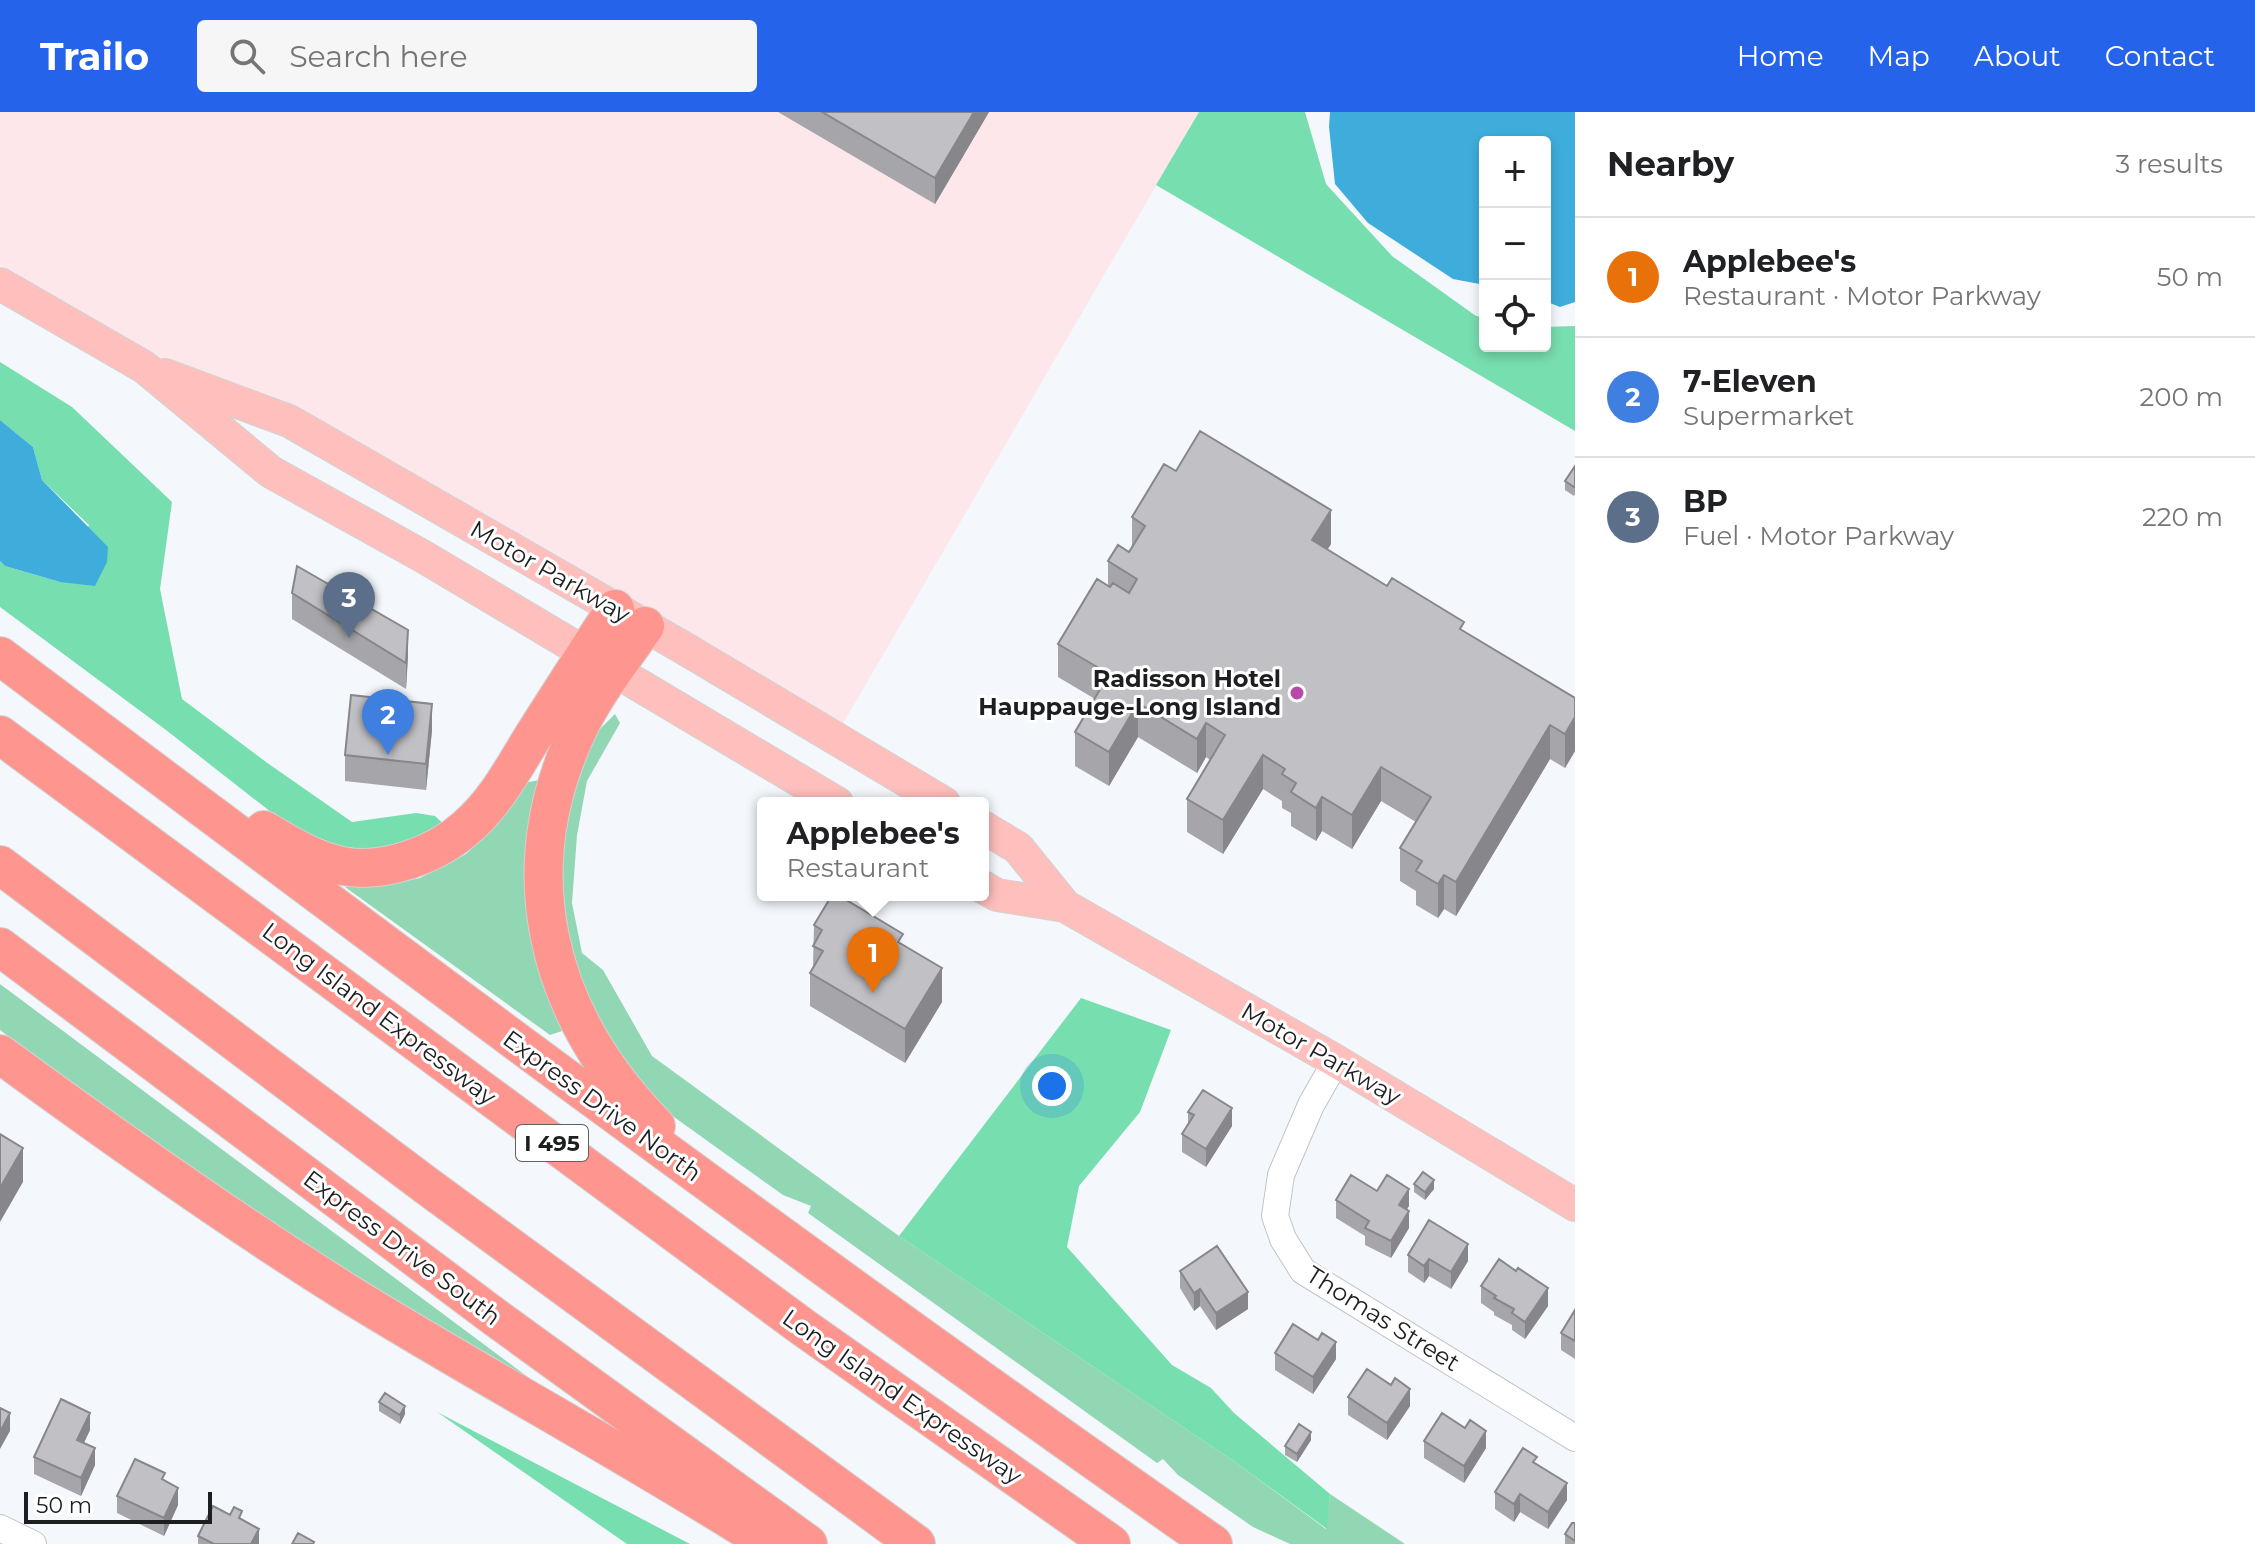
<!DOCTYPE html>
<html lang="en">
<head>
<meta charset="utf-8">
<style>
  :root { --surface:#fff; --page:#f6f6f6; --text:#202124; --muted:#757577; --line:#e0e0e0; --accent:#2563eb }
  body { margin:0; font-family:Montserrat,sans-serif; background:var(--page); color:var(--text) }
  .controls { position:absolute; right:24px; top:24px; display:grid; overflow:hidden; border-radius:8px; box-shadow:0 4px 12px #0003 }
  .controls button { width:72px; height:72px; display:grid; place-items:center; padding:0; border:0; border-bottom:2px solid var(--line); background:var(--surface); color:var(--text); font:40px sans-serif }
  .scale { position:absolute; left:24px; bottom:20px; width:188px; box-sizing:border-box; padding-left:8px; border:4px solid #1c1e1f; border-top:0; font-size:22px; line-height:28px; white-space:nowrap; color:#1c1e1f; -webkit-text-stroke:6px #fff; paint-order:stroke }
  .you { position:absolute; left:1052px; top:974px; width:28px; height:28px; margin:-20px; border:6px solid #fff; border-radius:50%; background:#1a73e8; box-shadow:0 0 0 12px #1a73e833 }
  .badge { display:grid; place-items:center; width:52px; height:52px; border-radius:50%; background:var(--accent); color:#fff; font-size:26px; font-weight:700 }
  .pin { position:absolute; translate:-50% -66px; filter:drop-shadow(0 2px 4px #0008) }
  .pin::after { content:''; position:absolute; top:42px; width:28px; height:24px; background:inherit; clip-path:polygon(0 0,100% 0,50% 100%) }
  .popup { position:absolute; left:757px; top:685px; width:232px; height:104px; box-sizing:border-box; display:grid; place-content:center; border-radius:8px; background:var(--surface); filter:drop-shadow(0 2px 6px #0005); font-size:26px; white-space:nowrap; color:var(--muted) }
  .popup b { font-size:30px; color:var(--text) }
  .popup::after { content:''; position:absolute; left:50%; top:100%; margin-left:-16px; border:16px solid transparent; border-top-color:var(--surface) }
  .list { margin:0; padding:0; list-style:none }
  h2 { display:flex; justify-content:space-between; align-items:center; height:104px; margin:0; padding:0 32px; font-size:34px }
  h2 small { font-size:26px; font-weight:400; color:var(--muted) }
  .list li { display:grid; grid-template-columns:52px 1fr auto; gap:24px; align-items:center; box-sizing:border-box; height:120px; padding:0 32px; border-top:2px solid var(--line) }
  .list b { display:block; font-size:30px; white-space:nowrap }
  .list p { margin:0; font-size:26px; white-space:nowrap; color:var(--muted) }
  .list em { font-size:26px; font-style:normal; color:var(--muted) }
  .icon { flex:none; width:44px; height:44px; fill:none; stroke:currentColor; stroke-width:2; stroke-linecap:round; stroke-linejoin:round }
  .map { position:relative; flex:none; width:1575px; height:1432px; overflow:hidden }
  header { display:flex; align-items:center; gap:48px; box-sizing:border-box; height:112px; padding:0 40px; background:var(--accent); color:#fff }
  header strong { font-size:38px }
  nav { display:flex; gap:44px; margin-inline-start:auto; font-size:28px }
  .search { width:560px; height:72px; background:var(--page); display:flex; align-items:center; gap:20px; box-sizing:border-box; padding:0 28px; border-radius:8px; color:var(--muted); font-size:30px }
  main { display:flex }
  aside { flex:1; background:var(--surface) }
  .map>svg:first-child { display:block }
</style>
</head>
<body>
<header>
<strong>Trailo</strong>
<div class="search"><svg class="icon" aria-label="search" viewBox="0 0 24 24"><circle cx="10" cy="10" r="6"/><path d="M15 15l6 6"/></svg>Search here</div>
<nav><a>Home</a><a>Map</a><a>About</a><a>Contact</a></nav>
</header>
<main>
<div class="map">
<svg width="1575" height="1432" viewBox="0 0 1575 1432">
  <rect width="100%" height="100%" fill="#f4f8fc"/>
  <!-- commercial -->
  <path fill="#fde7ea" d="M0 0H1199L841 615 308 301 215 279 0 153Z"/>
  <!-- green -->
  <path fill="#91d7b4" d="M615 602 620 611 587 669 577 723 572 791 582 841 603 858 652 944 899 1124 1235 1350 1326 1417 1330 1382 1405 1432H1290L1253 1415 1178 1363 1163 1347 1157 1351 808 1101 811 1094 783 1083 667 1000 627 956 591 903 559 798 568 684 595 622Z
    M539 668 527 793 540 862 562 919 550 923 345 775 385 773 420 766 466 742 498 711 524 671Z
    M0 872 564 1292 262 1117 0 918Z"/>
  <!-- forest -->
  <path fill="#77deaf" d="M1199 0H1305L1326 72 1392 144 1476 204 1485 205V234H1545V215L1575 214V319L1156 73Z
    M0 250 72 295 172 390 160 477 182 587 266 650 352 710 416 701 435 704 447 715 407 731 372 738 337 734 290 715 166 618 0 495V449L5 454 60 470 89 413 42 368 33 335 0 308Z
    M1081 886 1171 918 1140 1000 1079 1074 1067 1135 1172 1253 1211 1276 1234 1301 1330 1382 1327 1417 1235 1350 899 1124Z
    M437 1300 690 1432H627Z"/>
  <!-- water -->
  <path fill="#3faddb" d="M1330 0H1575V190L1560 195 1545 189V30H1485V173L1453 167 1368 111 1335 72 1329 15Z
    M0 308 33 335 42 368 108 435 107 450 95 474 60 470 5 454 0 449Z"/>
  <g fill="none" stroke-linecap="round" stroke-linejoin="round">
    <defs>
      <path id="minor" d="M1336 949 1311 993 1281 1063 1275 1104 1283 1127 1303 1159 1575 1326
        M0 1416 33 1432"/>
      <path id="major" d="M0 172 144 255 271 360 424 445 837 691
        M165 263 289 309 682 535 944 691
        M983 715 1018 736 1065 794
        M983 775 997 783 1065 794 1336 949 1575 1093"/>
      <path id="highway" d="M645 514C623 546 598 577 581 611 509 757 545 901 656 1014
        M0 544C401 845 802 1145 1213 1432
        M0 623 804 1216 1111 1432
        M264 718C289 733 313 748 342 754 384 762 436 743 467 715 495 691 513 657 532 626 559 583 587 540 615 497
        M0 753 427 1074 916 1432
        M0 835 496 1206 808 1432
        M0 942C112 1024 226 1105 344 1179 483 1265 628 1342 766 1430"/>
    </defs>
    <!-- minor casing -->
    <use href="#minor" stroke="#c0c4c8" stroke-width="28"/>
    <!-- major casing -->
    <use href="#major" stroke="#d2d2d2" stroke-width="34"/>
    <!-- highway casing -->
    <use href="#highway" stroke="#d2d2d2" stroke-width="40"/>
    <!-- minor -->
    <use href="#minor" stroke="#fff" stroke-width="26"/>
    <!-- major -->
    <use href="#major" stroke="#ffbfbc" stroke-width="32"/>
    <!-- highway -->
    <use href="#highway" stroke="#ff958f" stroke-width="38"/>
  </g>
  <!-- wall -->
  <path fill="#a6a5a9" d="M778 0H989L935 92Z
    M1575 354V382L1574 384 1565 378V369Z
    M1176 359 1331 432 1327 438 1575 586V639L1565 656 1550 647 1456 804 1444 797 1438 806 1416 793V779L1400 769V736L1416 710 1381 689 1352 737 1322 719 1316 729 1291 714V701L1282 696V689L1263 677 1223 742 1187 720V687L1210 648 1206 645 1197 661 1138 625 1109 674 1075 654V620L1095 587 1058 565V532L1108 473V449L1129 440 1132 436V405Z
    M292 481 408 544 406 577 292 507Z
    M432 618 426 678 345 669V643Z
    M814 813 903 833 942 890 905 951 810 894V861L813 855Z
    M1188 1000 1232 1014 1206 1055 1182 1040V1022L1188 1012Z
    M1414 1072 1434 1077 1425 1088 1414 1080Z
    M1377 1079 1409 1094 1407 1097 1409 1116 1391 1146 1365 1133V1124L1336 1106V1088Z
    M1408 1143 1468 1149 1451 1177 1429 1164 1424 1171 1408 1160Z
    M1180 1159 1248 1197 1216 1218 1200 1194 1194 1199 1180 1176Z
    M1481 1174 1548 1194 1525 1227 1512 1218V1213L1494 1203V1200L1481 1191Z
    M1575 1198V1247L1561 1238V1221Z
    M1318 1228 1336 1247 1313 1282 1275 1258V1241Z
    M1348 1285 1410 1294 1387 1328 1348 1303Z
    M379 1290 405 1302 400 1312 379 1299Z
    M1465 1316 1486 1336 1464 1371 1424 1346V1329Z
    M90 1318 84 1331 95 1353 81 1384 34 1362V1345Z
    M1311 1328 1297 1350 1285 1343V1334Z
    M1537 1352 1567 1388 1548 1417 1520 1400 1514 1410 1495 1397V1380Z
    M165 1369 178 1393 164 1424 117 1401V1384Z
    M242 1408 259 1432H198V1424Z
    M1575 1411V1432H1565V1422Z"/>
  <!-- shaded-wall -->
  <path fill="#87868a" d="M974 0H989L935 92V66Z
    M1331 398V432L1312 462V428Z
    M408 518V544L406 577V551Z
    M1138 591V625L1109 674V640Z
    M432 592V618L426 678V652Z
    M1575 605V639L1565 656V622Z
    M1206 611V645L1197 661V627Z
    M1550 613V647L1456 804V770Z
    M1263 643V677L1223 742V708Z
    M1381 655V689L1352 737V703Z
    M1322 685V719L1316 729V696Z
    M1444 763V797L1438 806V772Z
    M942 856V890L905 951V917Z
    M1232 996V1014L1206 1055V1037Z
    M23 1036V1070L0 1110V1076Z
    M1434 1068V1077L1425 1088V1080Z
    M1409 1077V1094L1399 1110V1093Z
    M1409 1099V1116L1391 1146V1129Z
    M1468 1132V1149L1451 1177V1160Z
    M1429 1147V1164L1424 1171V1154Z
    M1548 1176V1194L1525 1227V1210Z
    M1200 1177V1194L1194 1199V1181Z
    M1248 1180V1197L1216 1218V1201Z
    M1336 1230V1247L1313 1282V1265Z
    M1410 1277V1294L1387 1328V1311Z
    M405 1294V1302L400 1312V1303Z
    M10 1301V1319L0 1337V1320Z
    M90 1301V1318L77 1345V1328Z
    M1486 1319V1336L1464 1371V1354Z
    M1311 1320V1328L1297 1350V1342Z
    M95 1336V1353L81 1384V1366Z
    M1567 1371V1388L1548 1417V1400Z
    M178 1376V1393L164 1424V1406Z
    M1520 1382V1400L1514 1410V1392Z
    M259 1417V1432H251Z"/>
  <!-- building -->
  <path fill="#c1c0c5" stroke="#87868a" stroke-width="2" d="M822 0H974L935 66Z
    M1200 319 1331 398 1312 428 1387 474 1392 466 1464 510 1460 517 1575 586V605L1565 622 1550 613 1456 770 1444 763 1438 772 1416 759 1422 749 1400 736 1431 685 1381 655 1352 703 1322 685 1316 696 1291 680 1296 671 1282 662 1285 657 1263 643 1223 708 1187 687 1225 623 1206 611 1197 627 1138 591 1109 640 1075 620 1109 562 1058 532 1097 467 1110 475 1113 471 1129 481 1137 467 1108 449 1118 433 1129 440 1145 414 1132 405 1164 352 1176 359Z
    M1575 354V374L1574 375 1565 369Z
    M297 454 408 518 406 551 292 481Z
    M351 583 432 592 426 652 345 643Z
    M832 783H838L903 822 898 830 942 856 905 917 810 861 823 839 813 834 822 818 814 813Z
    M1203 978 1232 996 1206 1037 1182 1022 1194 1003 1188 1000Z
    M0 1022 23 1036 0 1076Z
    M1423 1060 1434 1068 1425 1080 1414 1072Z
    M1351 1063 1377 1079 1387 1063 1409 1077 1399 1093 1409 1099 1391 1129 1365 1116 1369 1109 1336 1088Z
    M1429 1108 1468 1132 1451 1160 1429 1147 1424 1154 1408 1143Z
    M1217 1134 1248 1180 1216 1201 1200 1177 1194 1181 1180 1159Z
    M1499 1147 1516 1159 1518 1156 1548 1176 1525 1210 1512 1201 1514 1197 1494 1186 1496 1184 1481 1174Z
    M1575 1198V1229L1561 1221Z
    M1293 1212 1318 1228 1322 1221 1336 1230 1313 1265 1275 1241Z
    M1367 1257 1391 1273 1395 1266 1410 1277 1387 1311 1348 1285Z
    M385 1281 405 1294 400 1303 379 1290Z
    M61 1287 90 1301 77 1328 95 1336 81 1366 34 1345Z
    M0 1296 10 1301 0 1320Z
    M1442 1301 1465 1316 1470 1308 1486 1319 1464 1354 1424 1329Z
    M1299 1312 1311 1320 1297 1342 1285 1334Z
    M1523 1336 1537 1345 1533 1350 1567 1371 1548 1400 1520 1382 1514 1392 1495 1380Z
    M135 1347 165 1361 162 1367 178 1376 164 1406 117 1384Z
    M213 1394 230 1403 234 1395 242 1399 239 1406 259 1417 251 1432H214L198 1424Z
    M1572 1411H1575V1429L1565 1422Z
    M298 1421 314 1430 313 1432H292Z"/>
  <!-- markers -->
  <circle fill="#b64aaa" stroke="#fff" stroke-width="3" cx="1297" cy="581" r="8"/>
  <g text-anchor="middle" stroke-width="6" stroke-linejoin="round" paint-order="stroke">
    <!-- shield labels -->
    <rect fill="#fff" stroke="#606262" stroke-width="2" x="516" y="1013" width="72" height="36" rx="6"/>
    <g font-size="22" font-weight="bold" fill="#1c1e1f">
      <text x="552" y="1039">I 495</text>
    </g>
    <!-- street labels -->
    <g font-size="24" fill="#1c1e1f" stroke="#fff">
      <text transform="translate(550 460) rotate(30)" y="8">Motor Parkway</text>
      <text transform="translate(379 902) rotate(37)" y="8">Long Island Expressway</text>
      <text transform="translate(1321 942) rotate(30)" y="8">Motor Parkway</text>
      <text transform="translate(602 994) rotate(36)" y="8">Express Drive North</text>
      <text transform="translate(402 1136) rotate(37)" y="8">Express Drive South</text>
      <text transform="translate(1383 1207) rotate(32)" y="8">Thomas Street</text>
      <text transform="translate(902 1285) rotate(35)" y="8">Long Island Expressway</text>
    </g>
    <!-- poi labels -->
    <g font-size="24" font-weight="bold" fill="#1c1e1f" stroke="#fff" text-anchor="end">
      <text x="1281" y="575">Radisson Hotel<tspan x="1281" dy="28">Hauppauge-Long Island</tspan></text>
    </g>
  </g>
</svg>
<div class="controls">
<button>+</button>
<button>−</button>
<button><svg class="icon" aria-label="locate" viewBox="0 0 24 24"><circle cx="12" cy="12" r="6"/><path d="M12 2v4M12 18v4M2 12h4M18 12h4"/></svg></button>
</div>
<div class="scale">50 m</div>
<div class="you"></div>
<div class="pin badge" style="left:873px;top:881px;background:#e8710a">1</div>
<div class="popup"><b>Applebee's</b>Restaurant</div>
<div class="pin badge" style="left:388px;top:643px;background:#3f7fe0">2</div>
<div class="pin badge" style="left:349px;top:526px;background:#5c6f8a">3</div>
</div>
<aside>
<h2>Nearby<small>3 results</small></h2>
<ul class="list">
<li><span class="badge" style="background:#e8710a">1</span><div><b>Applebee's</b><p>Restaurant · Motor Parkway</p></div><em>50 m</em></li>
<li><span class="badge" style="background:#3f7fe0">2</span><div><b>7-Eleven</b><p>Supermarket</p></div><em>200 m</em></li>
<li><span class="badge" style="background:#5c6f8a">3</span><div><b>BP</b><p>Fuel · Motor Parkway</p></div><em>220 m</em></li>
</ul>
</aside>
</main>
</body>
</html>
